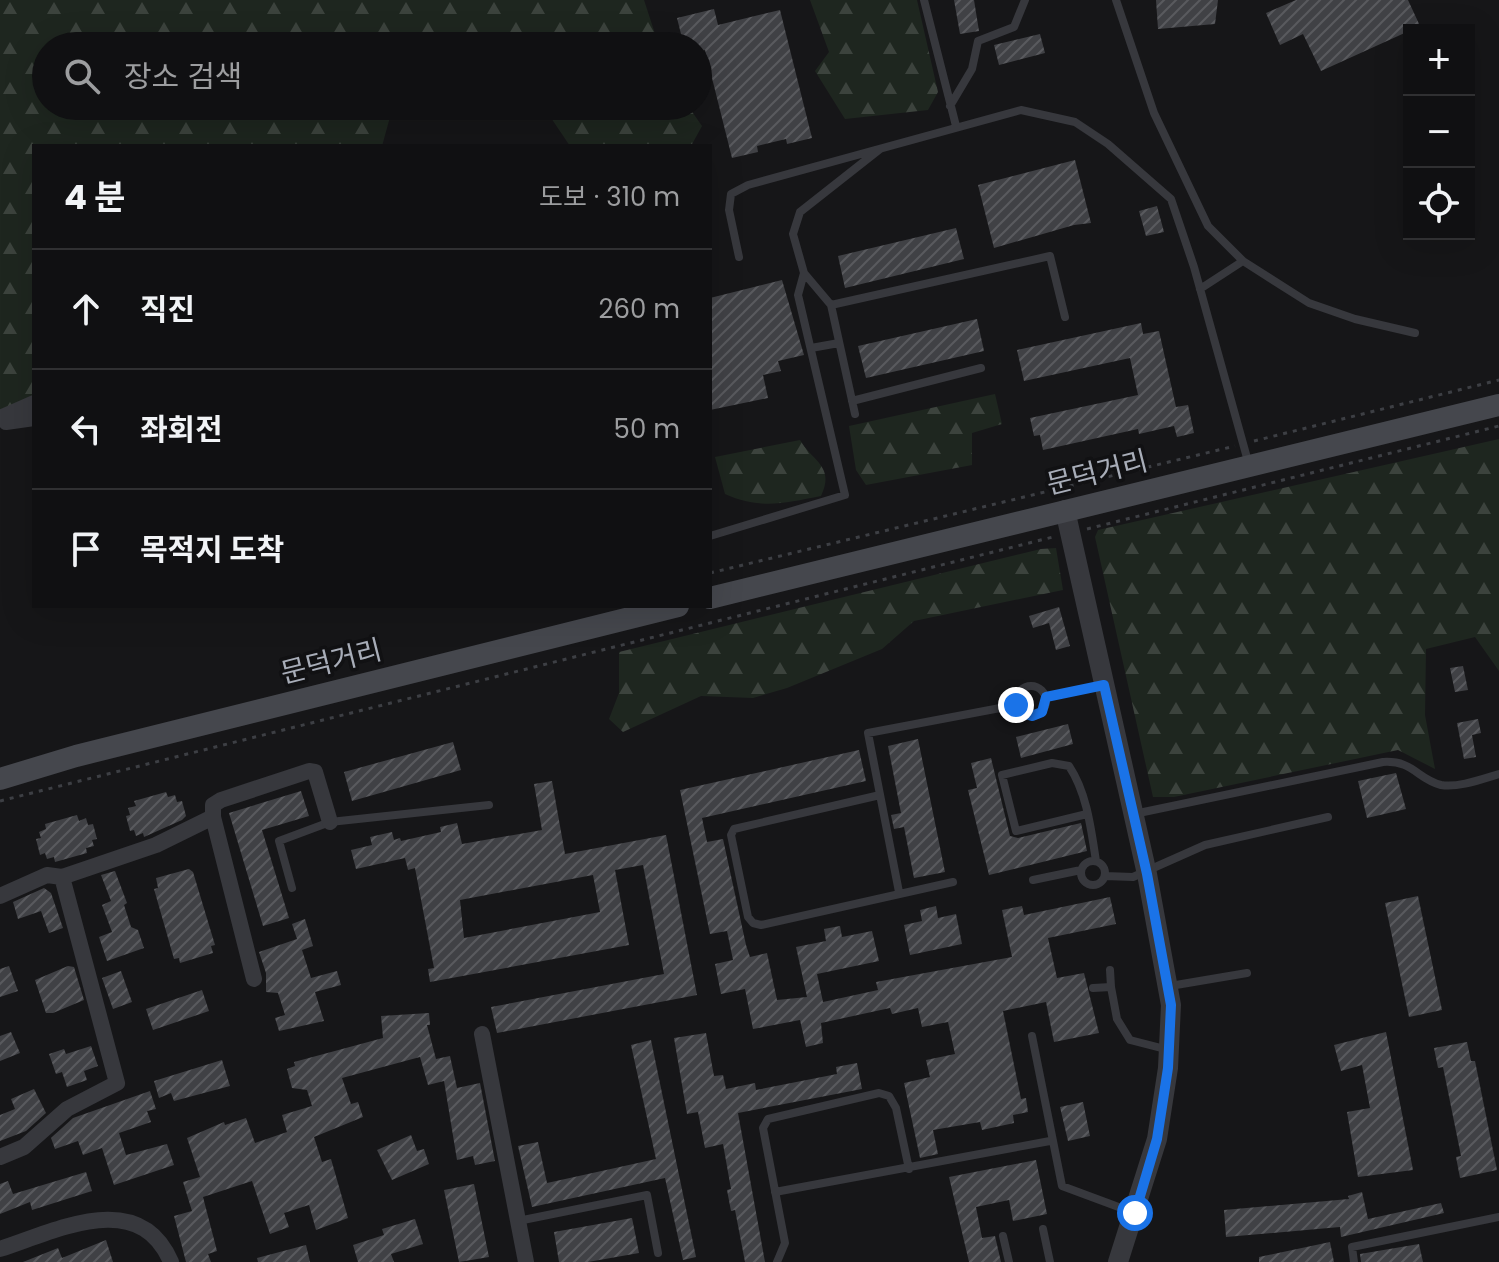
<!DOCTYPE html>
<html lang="ko">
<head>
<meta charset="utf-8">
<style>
  :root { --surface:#101012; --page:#19191b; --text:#f1f3f6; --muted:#9c9d9f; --line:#303032 }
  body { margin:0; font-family:Poppins,"Noto Sans KR",sans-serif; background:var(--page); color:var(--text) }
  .controls { position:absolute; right:24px; top:24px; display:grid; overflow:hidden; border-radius:0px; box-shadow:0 8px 32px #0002 }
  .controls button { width:72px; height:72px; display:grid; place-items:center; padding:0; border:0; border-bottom:2px solid var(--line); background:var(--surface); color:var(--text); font:40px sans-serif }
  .stop { position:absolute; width:24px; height:24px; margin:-18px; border:6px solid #1a73e8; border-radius:50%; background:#fff }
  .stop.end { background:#1a73e8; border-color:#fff; box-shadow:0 2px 8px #0008 }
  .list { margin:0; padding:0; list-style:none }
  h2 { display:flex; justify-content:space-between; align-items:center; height:104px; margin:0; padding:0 32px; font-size:34px }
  h2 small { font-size:26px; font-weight:400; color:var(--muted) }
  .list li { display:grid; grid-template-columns:52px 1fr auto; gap:24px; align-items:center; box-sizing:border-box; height:120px; padding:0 32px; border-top:2px solid var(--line) }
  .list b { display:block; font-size:30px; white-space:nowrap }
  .list em { font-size:26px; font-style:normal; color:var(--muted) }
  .icon { flex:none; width:44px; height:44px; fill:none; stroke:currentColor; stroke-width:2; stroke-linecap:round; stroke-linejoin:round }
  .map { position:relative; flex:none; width:1499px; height:1262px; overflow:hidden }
  .search { position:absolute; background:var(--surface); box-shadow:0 8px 32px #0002; left:32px; top:32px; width:680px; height:88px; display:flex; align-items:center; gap:20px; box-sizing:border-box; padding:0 28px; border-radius:44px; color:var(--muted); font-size:30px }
  .panel { position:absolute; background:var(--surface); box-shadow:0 8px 32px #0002; left:32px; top:144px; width:680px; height:464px; border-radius:0px }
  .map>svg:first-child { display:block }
</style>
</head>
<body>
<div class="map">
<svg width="1499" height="1262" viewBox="0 0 1499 1262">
  <defs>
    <pattern id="forest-firs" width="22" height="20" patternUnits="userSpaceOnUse" patternTransform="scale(2)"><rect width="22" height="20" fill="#1e261f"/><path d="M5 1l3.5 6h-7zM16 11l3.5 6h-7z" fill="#3c433d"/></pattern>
    <pattern id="building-hatch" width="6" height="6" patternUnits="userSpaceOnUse" patternTransform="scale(2)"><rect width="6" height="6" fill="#404145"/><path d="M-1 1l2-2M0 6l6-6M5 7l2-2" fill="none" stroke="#595a5e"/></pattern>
  </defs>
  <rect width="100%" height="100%" fill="#161618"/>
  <!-- forest -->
  <path fill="url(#forest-firs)" d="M0 0H644L659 46H46V106H393L382 146H34V398L0 410Z
    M810 0H917L938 92 928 110 845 119 815 71 829 52Z
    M543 106H688L702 126 691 146H570Z
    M995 394 1002 424 972 433V465L866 485 856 470 849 426Z
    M1499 439V671L1475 637 1426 649 1425 715 1435 769 1398 750 1174 797H1153L1095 537 1098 530Z
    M800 440C813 462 835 466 821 496 784 503 761 510 725 494L715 457Z
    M1056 548 1063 590 914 621 882 649 787 688 753 698 701 696 623 732 609 719 619 693V652L1041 549Z"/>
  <!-- building -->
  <path fill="url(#building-hatch)" fill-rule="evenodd" d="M954 0H974L979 31 960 34Z
    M1156 0H1218L1215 24 1158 29Z
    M1296 0H1408L1420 26 1321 71 1303 34 1280 45 1266 13Z
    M714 9 718 25 780 10 812 138 787 144 786 139 757 146 758 152 732 158 705 50 698 52V46H684L677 18Z
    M1040 34 1045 53 999 65 994 45Z
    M1075 160 1091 223 1074 225 994 248 978 185Z
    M1157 206 1164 232 1146 236 1139 211Z
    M956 228 964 259 845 288 838 256Z
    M782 280 804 355 778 361 781 371 763 375 768 398 710 410V298Z
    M977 319 984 351 866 378 858 346Z
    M1141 323 1143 334 1159 331 1176 407 1188 405 1194 433 1177 437 1174 426 1139 434 1138 429 1043 450 1040 435 1034 436 1030 418 1138 395 1130 358 1024 381 1017 350Z
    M1059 607 1070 646 1056 650 1049 623 1033 628 1029 616Z
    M1463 666 1468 690 1455 692 1450 668Z
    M1478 719 1481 733 1472 735 1476 757 1464 759 1457 723Z
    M1068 724 1073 744 1021 758 1016 737Z
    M918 739 945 872 914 878 904 827 894 829 891 815 901 813 888 746Z
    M453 742 461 770 352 801 344 772Z
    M859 750 866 781 702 818 707 842 723 839 746 945 750 957 767 953 777 1000 807 997 796 947 826 941 824 929 840 926 842 937 872 931 879 961 817 974 823 1002 878 990 876 982 1012 957 1002 910 1022 906 1024 915 1110 897 1116 924 1048 938 1057 978 1084 973 1099 1033 1054 1042 1046 1002 1003 1011 1021 1099 1026 1098 1028 1112 1013 1115 1014 1123 982 1130 980 1122 933 1130 938 1154 920 1158 904 1083 930 1077 926 1060 955 1054 948 1022 922 1027 918 1008 892 1014 890 1008 821 1023 823 1043 806 1047 800 1020 753 1029 745 989 721 994 715 964 733 960 727 931 710 934 680 790Z
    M991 758 1010 836 1018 838 1081 823 1087 851 989 875 968 790 977 788 971 763Z
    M1396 773 1406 809 1367 818 1358 781Z
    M552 781 565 854 666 835 697 995 497 1033 491 1007 664 974 643 865 615 870 629 945 430 982 428 969 434 968 415 868 408 870 405 858 356 869 351 850 372 845 370 837 392 832 394 840 400 838 401 841 441 832 440 827 457 823 462 844 542 830 534 784ZM593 875 600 912 464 938 460 900Z
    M301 791 309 816 262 830 289 918 263 926 229 813Z
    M166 792 168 797 175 795 177 802 182 801 186 816 182 820 144 837 143 833 136 836 134 830 130 831 126 816 130 815 128 808 136 806 134 801Z
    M77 815 79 821 86 818 88 825 93 824 97 839 92 840 94 846 86 848 87 853 55 862 54 857 47 859 45 853 40 855 36 839 41 838 39 832 46 829 45 824Z
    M189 869 193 872 215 945 211 946 213 953 180 963 179 958 174 959 154 889 158 888 156 878Z
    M115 871 127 903 124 905 131 927 138 930 144 948 107 961 99 937 112 932 102 905 111 901 101 875Z
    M44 888 51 893 63 928 49 933 41 911 18 919 13 902Z
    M1418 896 1442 1010 1409 1017 1385 903Z
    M936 906 938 918 956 914 962 944 910 955 904 925 922 921 920 910Z
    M305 919 313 946 302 950 311 978 337 971 341 985 315 992 324 1021 279 1031 275 1018 285 1015 278 993 266 992V973L259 952 297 939 292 924Z
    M9 966 18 991 0 997V969Z
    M68 966 74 967 84 1000 53 1013H46L35 980Z
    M121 971 132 1002 113 1009 102 978Z
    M202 990 209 1011 153 1030 146 1009Z
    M429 1013 430 1025H427L436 1059 450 1056 457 1088 480 1083 495 1161 475 1165 473 1156 457 1160 444 1081 428 1085 420 1057 342 1078 351 1104 358 1102 363 1117 314 1137 322 1162 331 1159 348 1218 316 1230 309 1205 284 1213 289 1227 270 1234 252 1181 203 1197 217 1251 208 1254 211 1262H186L174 1216 192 1211 183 1182 200 1177 187 1138 224 1122 225 1125 246 1118 255 1143 287 1132 282 1115 312 1106 307 1090 292 1088 287 1069 295 1066 294 1062 383 1038 381 1016Z
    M11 1032 20 1053 0 1061V1036Z
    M1386 1032 1413 1170 1358 1177 1347 1112 1370 1108 1362 1065 1341 1071 1334 1045Z
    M706 1033 714 1076 723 1075 726 1089 755 1083 756 1090 837 1074 836 1067 857 1063 862 1089 738 1113 765 1262H745L735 1210 731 1211 727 1190 731 1189 723 1144 705 1148 698 1112 687 1114 674 1038Z
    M651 1040 696 1257 683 1260 665 1178 532 1207 518 1146 538 1142 547 1183 656 1159 631 1045Z
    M1467 1042 1471 1061H1475L1497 1170 1460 1178 1456 1157 1461 1156 1443 1067 1438 1068 1434 1048Z
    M91 1046 98 1066 84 1071 87 1080 67 1087 62 1072 56 1074 49 1054 64 1049 66 1054Z
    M222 1060 230 1086 174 1101 171 1093 159 1098 154 1081Z
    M34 1089 46 1113 26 1131 0 1141V1115L15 1109 11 1099Z
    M150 1091 156 1109 147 1111 151 1122 119 1133 126 1155 167 1144 174 1165 114 1185 102 1148 83 1155 78 1141 55 1149 51 1138 73 1118Z
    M1083 1102 1090 1136 1068 1141 1060 1107Z
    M411 1135 417 1151 424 1149 429 1164 392 1180 377 1150Z
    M1036 1160 1047 1214 1013 1221 1009 1200 976 1207 982 1238 995 1236 1001 1262H969L949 1177Z
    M86 1172 92 1191 32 1210 30 1202 0 1214V1184L8 1181 13 1194Z
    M474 1184 489 1257 459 1262 444 1190Z
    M1362 1192 1368 1219 1441 1203 1444 1213 1341 1237 1340 1227 1226 1237 1224 1210 1349 1199 1348 1196Z
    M632 1218 639 1253 588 1262H559L554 1232Z
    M415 1219 423 1244 391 1254 394 1262H358L353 1245 384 1235 382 1229Z
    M106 1240 113 1262H23L58 1248 62 1258Z
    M1330 1242 1334 1262H1259V1257Z
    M1419 1244 1423 1262H1361L1360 1254Z
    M306 1245 310 1262H258L257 1258Z"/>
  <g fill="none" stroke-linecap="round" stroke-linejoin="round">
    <!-- path -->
    <path stroke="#3d3f44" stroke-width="3" stroke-dasharray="4 6" stroke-linecap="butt" d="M1254 441 1499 380
      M1087 529 1499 426
      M710 573 1235 446
      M0 801 1053 537"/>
    <!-- service -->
    <path stroke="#37383d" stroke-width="8" d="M924 0 956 126
      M1116 0 1154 113 1208 226 1243 261 1309 303 1355 319 1415 333
      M950 106 972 69 978 41 1014 27 1025 0
      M739 257 729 210 731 194 748 185 1021 110 1075 122 1108 144 1171 199 1194 267 1249 465
      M1200 289 1243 261
      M831 305 1050 256 1065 317
      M811 348 839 343
      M852 401 981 368
      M855 414 831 305 804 273 793 234 800 212 880 149
      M710 536 845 495 798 295 804 273
      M1016 701a15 15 0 1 1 30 0a15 15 0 1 1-30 0Z
      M1046 697 1103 685
      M880 795 734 829 731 835 748 917 753 923 761 925 953 882
      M1087 814 1016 831 1002 775 1052 763 1069 766C1087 793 1091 829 1096 861
      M1134 814 1383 762C1413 760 1417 779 1441 785 1458 788 1482 779 1499 774
      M1081 873a12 12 0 1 1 24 0a12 12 0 1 1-24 0Z
      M1105 876 1133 877 1205 845 1328 817
      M1033 880 1081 870
      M292 888 279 841 330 822 489 805
      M899 892 868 733 1016 705
      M1110 970 1111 987
      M1170 986 1247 973
      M1093 988 1111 987 1117 1019 1130 1040 1169 1050
      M1032 1036 1062 1186 1132 1212
      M775 1192 1050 1141
      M518 1221 647 1195 658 1253
      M1043 1229 1050 1262
      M1003 1236 1009 1262
      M777 1262 785 1243 763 1128 768 1119 879 1093 889 1096 896 1108 909 1169
      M1354 1262 1352 1247 1499 1217"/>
    <!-- minor -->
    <path stroke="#37383d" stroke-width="16" d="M0 418 34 403
      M6 422 34 418
      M213 817 254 979
      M0 896 47 875 62 877
      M482 1034 526 1262
      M0 1157 24 1147 67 1109 117 1083 62 877 156 845 213 817V805L221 800 309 771 315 772 330 822
      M0 1249C56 1231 139 1187 171 1262"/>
    <!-- tertiary -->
    <path stroke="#37383d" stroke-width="20" d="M1065 510 1147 874 1171 1005 1168 1068 1157 1139 1118 1262"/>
    <!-- secondary -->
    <path stroke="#45474d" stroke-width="22" d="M710 598 1499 405
      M0 779 76 756 678 606"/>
  </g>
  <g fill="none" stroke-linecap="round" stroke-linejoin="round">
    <!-- route -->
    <path stroke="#1a73e8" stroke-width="10" d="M1016 705 1022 713 1032 716 1042 712 1046 697 1104 685 1147 874 1171 1005 1168 1068 1157 1139 1135 1213"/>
  </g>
  <g text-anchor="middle" stroke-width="7" stroke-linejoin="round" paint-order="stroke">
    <!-- street labels -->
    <g font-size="28" fill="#a8adb8" stroke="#111113">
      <text transform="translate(1097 472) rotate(-14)" y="10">문덕거리</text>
      <text transform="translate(331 661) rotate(-14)" y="10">문덕거리</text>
    </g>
  </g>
</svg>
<div class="controls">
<button>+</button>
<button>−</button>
<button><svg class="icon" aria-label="locate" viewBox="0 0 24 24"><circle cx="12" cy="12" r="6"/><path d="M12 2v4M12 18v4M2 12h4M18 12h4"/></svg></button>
</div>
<div class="stop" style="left:1135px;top:1213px"></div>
<div class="stop end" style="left:1016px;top:705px"></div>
<div class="search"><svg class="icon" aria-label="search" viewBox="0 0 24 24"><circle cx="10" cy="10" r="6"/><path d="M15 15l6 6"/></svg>장소 검색</div>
<section class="panel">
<h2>4 분<small>도보 · 310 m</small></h2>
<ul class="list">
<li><svg class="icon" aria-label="ahead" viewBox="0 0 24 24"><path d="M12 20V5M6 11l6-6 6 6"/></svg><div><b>직진</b></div><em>260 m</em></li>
<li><svg class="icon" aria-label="left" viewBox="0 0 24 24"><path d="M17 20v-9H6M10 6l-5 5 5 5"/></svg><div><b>좌회전</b></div><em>50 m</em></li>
<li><svg class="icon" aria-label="arrive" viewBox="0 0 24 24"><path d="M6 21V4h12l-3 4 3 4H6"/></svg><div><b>목적지 도착</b></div></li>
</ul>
</section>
</div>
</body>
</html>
